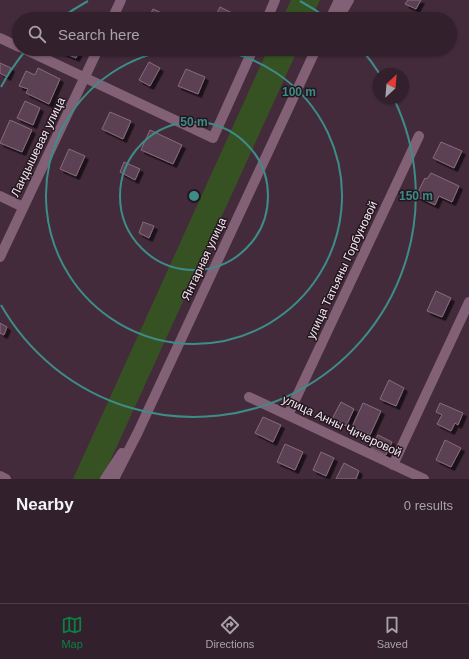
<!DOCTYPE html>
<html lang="en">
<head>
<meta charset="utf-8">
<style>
  :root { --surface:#32202c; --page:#3a2834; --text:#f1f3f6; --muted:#a8a3a9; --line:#4d3e48; --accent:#0b8043 }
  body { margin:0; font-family:Helvetica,sans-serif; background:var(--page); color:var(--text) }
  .compass { position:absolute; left:373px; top:68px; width:36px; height:36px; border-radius:50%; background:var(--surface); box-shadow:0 1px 3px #0004; rotate:26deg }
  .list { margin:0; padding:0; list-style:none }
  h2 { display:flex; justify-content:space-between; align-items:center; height:52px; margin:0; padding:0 16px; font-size:17px }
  h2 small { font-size:13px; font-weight:400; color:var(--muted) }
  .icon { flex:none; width:22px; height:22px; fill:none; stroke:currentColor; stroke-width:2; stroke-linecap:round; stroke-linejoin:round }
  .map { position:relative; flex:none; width:469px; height:479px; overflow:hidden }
  .search { position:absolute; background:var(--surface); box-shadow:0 1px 3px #0004; left:12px; right:12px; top:12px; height:44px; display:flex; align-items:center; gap:10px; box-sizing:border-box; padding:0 14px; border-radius:22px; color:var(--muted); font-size:15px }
  .sheet { height:124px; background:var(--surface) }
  nav { display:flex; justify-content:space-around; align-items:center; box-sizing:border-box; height:56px; border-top:1px solid var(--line); background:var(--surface); font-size:11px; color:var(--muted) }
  nav a { display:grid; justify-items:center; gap:2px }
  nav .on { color:var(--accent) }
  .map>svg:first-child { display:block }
</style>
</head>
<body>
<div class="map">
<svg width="469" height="479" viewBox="0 0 469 479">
  <defs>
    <filter id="shadow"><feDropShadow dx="3.5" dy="3.5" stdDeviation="0" flood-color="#0009"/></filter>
  </defs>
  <rect width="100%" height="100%" fill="#432b3b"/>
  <!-- green -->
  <path fill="#375222" d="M291 0H320L311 19H282Z
    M268 49H298L102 479H73Z"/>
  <!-- building -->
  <path fill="#5b4152" stroke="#886b7d" filter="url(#shadow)" d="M408 0H421L416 9 405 4Z
    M220 7 234 14 231 19H214Z
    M153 9 170 17 169 19H148Z
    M54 49H80L76 58Z
    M149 62 160 68 150 86 139 80Z
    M0 63 11 68 7 77 0 73Z
    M38 68 60 79 49 104 26 93 28 89 19 86 26 71 35 75Z
    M186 69 205 77 198 94 178 86Z
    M25 101 40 108 33 125 17 118Z
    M110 112 131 121 123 139 102 129Z
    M10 120 32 130 22 152 0 143Z
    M150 130 182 145 173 164 141 150Z
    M441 142 462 151 454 168 433 158Z
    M69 149 85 156 76 176 60 169Z
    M124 162 140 169 135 180 120 172Z
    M431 173 459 186 452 202 439 196 435 205 416 196 425 178 427 179Z
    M143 222 154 226 149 238 139 233Z
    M436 291 451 298 442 317 427 311Z
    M0 323 7 327 4 335 0 333Z
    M389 380 404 388 396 406 380 399Z
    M341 402 354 409 346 426 332 419Z
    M363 403 381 411 370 435 352 427Z
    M440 403 463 413 458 425 455 423 451 431 437 424 442 415 436 412Z
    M263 417 281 425 273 442 255 433Z
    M378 435 392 442 386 455 371 448Z
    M445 440 461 448 451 467 436 460Z
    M285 444 303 452 295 470 277 462Z
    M321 452 334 458 326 476 313 470Z
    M344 463 359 471 356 479H336Z"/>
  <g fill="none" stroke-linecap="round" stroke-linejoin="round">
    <!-- minor -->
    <path stroke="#826075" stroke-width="10" d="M112 19 121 0
      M267 19 275 0
      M330 19 339 0
      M338 19 349 0
      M0 38 19 47
      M24 49 213 138 253 49
      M0 196 23 207
      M0 257 98 49
      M249 397 424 479
      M288 415 419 136
      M393 465 469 302
      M0 476 6 479
      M105 479 122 453
      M114 479 138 432 316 49"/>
  </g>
  <!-- distance rings -->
  <g fill="none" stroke="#3d8c88" stroke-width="2">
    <circle cx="194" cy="196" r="74"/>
    <path d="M212 49A148 148 0 1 1 176 49"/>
    <path d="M1 87A222 222 0 0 1 26 50M60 19A222 222 0 0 1 88 1M300 1A222 222 0 0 1 328 19M362 50A222 222 0 0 1 379 73M394 99A222 222 0 0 1 1 305"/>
  </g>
  <g text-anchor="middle" stroke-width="3" stroke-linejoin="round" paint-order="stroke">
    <!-- street labels -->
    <g font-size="12" fill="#f4e4ee" stroke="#23171f">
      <text transform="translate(38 147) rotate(-64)" y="4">Ландышевая улица</text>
      <text transform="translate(204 259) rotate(-65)" y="4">Янтарная улица</text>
      <text transform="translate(342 270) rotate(-65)" y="4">улица Татьяны Горбуновой</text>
      <text transform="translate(342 426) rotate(25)" y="4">улица Анны Чичеровой</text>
    </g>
  </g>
  <circle cx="194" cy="196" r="6" fill="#3d8c88" stroke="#23171f" stroke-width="2"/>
  <g font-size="12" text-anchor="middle" font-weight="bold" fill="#3d8c88" stroke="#23171f" stroke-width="3" stroke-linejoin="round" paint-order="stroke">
    <text x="299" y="96">100 m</text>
    <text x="194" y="126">50 m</text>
    <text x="416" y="200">150 m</text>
  </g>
</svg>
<svg class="compass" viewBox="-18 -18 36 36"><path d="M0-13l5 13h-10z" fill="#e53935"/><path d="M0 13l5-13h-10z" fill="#a8a3a9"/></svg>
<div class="search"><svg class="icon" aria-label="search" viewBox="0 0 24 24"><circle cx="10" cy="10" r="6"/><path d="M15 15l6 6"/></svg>Search here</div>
</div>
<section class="sheet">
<h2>Nearby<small>0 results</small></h2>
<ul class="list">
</ul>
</section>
<nav>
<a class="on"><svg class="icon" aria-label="map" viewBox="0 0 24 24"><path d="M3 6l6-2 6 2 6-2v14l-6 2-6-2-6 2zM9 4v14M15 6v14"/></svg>Map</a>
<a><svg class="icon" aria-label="directions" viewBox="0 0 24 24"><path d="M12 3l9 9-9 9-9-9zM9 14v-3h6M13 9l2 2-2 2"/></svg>Directions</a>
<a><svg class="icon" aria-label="saved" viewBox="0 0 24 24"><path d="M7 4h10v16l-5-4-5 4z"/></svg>Saved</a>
</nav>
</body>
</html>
